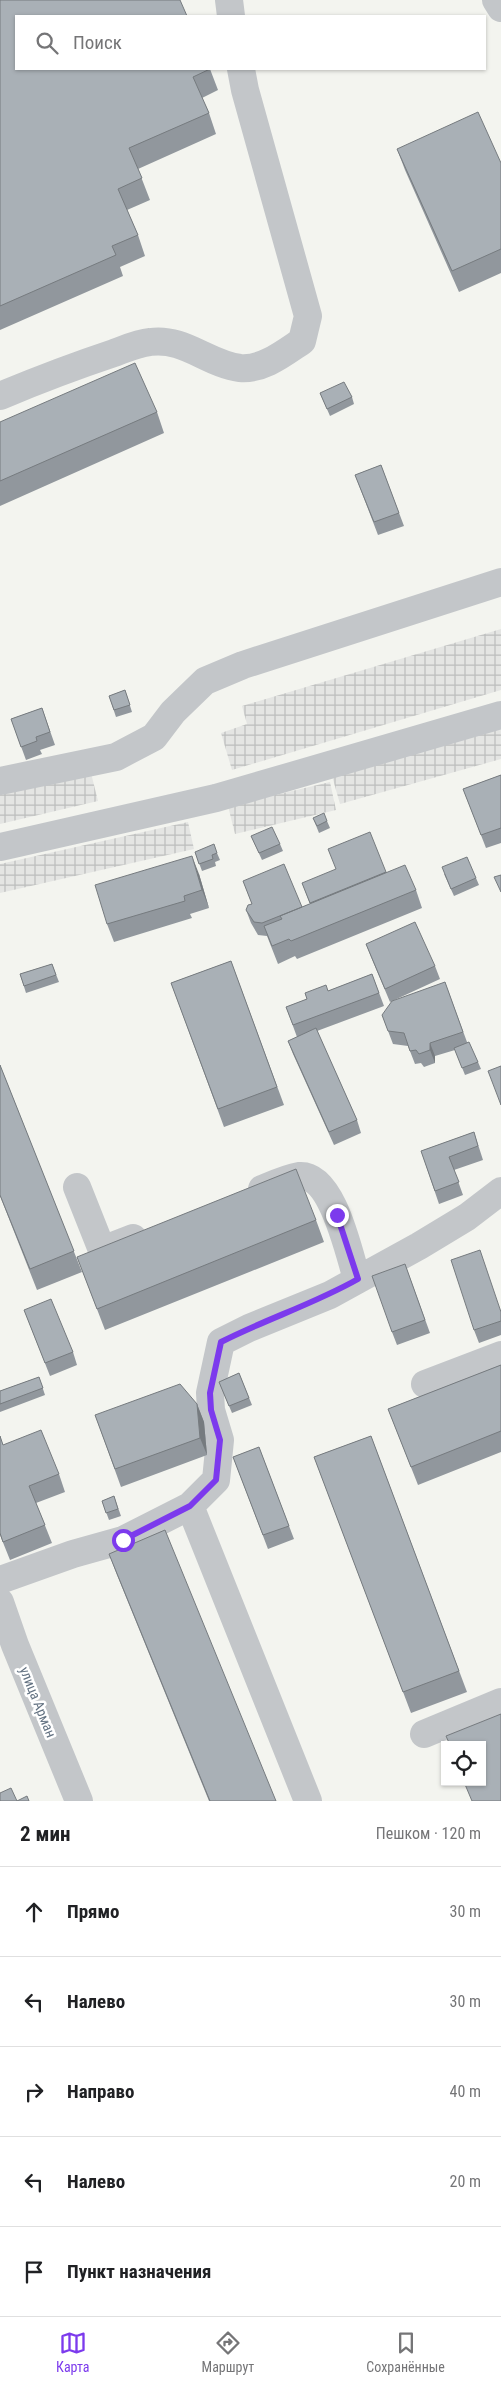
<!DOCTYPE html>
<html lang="ru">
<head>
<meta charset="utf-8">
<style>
  :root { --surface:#fff; --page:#f6f6f6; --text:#202124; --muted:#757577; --line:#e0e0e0; --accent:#7c3aed }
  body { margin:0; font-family:"Roboto Condensed",sans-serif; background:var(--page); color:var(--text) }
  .controls { position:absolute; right:15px; bottom:15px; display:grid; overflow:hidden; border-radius:0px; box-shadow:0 1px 4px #0004 }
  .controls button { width:45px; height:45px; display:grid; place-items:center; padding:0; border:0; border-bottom:1px solid var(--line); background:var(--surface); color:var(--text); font:25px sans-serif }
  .stop { position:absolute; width:15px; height:15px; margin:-11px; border:4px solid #7c3aed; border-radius:50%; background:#fff }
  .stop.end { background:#7c3aed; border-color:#fff; box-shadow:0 1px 5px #0008 }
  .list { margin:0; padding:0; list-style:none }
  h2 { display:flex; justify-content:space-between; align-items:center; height:65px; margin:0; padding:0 20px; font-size:21px }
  h2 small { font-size:16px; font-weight:400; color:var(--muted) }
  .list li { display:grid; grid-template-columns:32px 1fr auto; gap:15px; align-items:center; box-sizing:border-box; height:90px; padding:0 20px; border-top:1px solid var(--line) }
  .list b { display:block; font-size:19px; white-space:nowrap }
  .list em { font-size:16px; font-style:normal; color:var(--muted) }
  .icon { flex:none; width:28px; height:28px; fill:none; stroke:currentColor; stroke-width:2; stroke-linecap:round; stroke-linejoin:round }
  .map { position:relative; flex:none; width:501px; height:1801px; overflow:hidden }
  .search { position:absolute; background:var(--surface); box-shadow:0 1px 4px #0004; left:15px; right:15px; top:15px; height:55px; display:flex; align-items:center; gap:12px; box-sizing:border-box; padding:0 18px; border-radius:0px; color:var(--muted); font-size:19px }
  .sheet { height:515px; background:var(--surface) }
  nav { display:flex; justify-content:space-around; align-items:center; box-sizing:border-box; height:70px; border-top:1px solid var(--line); background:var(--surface); font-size:14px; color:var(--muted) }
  nav a { display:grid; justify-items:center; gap:2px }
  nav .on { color:var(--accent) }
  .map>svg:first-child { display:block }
</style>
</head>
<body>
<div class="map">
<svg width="501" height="1801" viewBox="0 0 501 1801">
  <defs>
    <pattern id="industrial-grid" width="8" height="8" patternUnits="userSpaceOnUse" patternTransform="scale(1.25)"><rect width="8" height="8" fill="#e4e5e3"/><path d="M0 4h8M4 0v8" fill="none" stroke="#bcbebd"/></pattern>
  </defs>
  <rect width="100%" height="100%" fill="#f3f4ef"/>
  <!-- industrial -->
  <path fill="url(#industrial-grid)" d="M501 629V690L232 770 221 733 247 724 242 706Z
    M501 728V759L340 804 332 776Z
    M91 773 98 801 0 824V795Z
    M330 782 336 810 235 834 228 806Z
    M188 822 194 849 0 893V864Z"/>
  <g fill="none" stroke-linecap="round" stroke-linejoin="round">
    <!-- minor -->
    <path stroke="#c3c6c9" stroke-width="28" d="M229 0 231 16
      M496 0 501 8
      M0 396C38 380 75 366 114 353 125 349 138 343 150 342 184 337 208 364 240 368 263 370 284 353 302 341L308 316 245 90 241 69
      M0 781 116 757 154 737 173 712 205 681 243 665 501 582
      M0 847 216 798 501 715
      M77 1187 102 1250 133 1238
      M262 1189C274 1184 287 1178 299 1176 333 1173 349 1254 357 1279
      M425 1384 501 1355
      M190 1506 308 1801
      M0 1580 73 1554 123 1540 190 1506 216 1480 220 1440 211 1410 210 1393 221 1342 249 1328 330 1295 419 1246 467 1217 501 1191
      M0 1602 15 1645 79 1801
      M424 1734 501 1702"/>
  </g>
  <!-- wall -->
  <path fill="#91979d" d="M0 0 210 69 218 90 202 98 209 113 216 134 138 169 150 200 127 210 138 235 145 256 120 267 123 276 0 330Z
    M397 149 501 163V273L459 292 405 170Z
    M320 393 352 397 354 404 330 416Z
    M157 412 164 433 0 506V422Z
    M381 465 404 526 378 535 355 475Z
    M125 690 132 712 116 717 109 696Z
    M42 708 55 745 40 750 42 754 26 760 11 719Z
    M501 775V843L486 848 463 789Z
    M313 818 327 821 330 828 319 833Z
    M251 836 280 844 283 851 262 860Z
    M195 852 217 853 220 860 215 862 216 866 202 871Z
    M386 872 416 890 422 908 297 959 295 956 278 964 267 936 258 935 251 923 246 910 252 904 243 881 302 907 310 904 302 883Z
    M199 874 209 908 190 914 192 918 114 942 107 924Z
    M444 874 476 878 479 885 454 896Z
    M366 944 435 966 440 979 390 1002 371 957Z
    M231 961 284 1105 224 1127 171 983Z
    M52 964 59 982 26 993 20 974Z
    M372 974 384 1006 317 1031 357 1120 361 1133 334 1145 293 1054 288 1041 297 1037 286 1007 307 999 305 993 328 991Z
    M445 982 467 1042 478 1062 481 1069 465 1075 455 1050 435 1056V1063L424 1067 421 1063 415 1064 408 1046 393 1044 382 1015Z
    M0 1065 82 1272 37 1290 0 1196Z
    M474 1132 483 1160 454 1170 463 1195 439 1204 421 1151Z
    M316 1220 324 1242 105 1330 77 1257Z
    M405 1264 430 1333 397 1345 392 1332Z
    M24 1310 73 1352 77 1365 50 1376Z
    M501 1311V1335L479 1343 474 1330Z
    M501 1365V1452L418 1485 388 1409Z
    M239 1373 252 1405 232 1413 219 1382Z
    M39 1377 45 1395 0 1412V1391Z
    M197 1404 204 1422 207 1455 121 1487 95 1415Z
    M0 1436 3 1445 59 1474 65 1492 36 1503 52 1543 10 1560 0 1535Z
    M371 1436 467 1692 411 1713 314 1457Z
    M259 1447 294 1539 268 1549 233 1457Z
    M114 1496 121 1516 109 1520 102 1501Z
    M109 1554 276 1801H209L117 1575Z"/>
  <!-- shaded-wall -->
  <path fill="#767b7f" d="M192 856 199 874 209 908 202 890Z
    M430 1043 435 1056V1063L430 1050Z
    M197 1404 204 1422 207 1455 200 1438Z"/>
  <!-- building -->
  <path fill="#a9b0b6" stroke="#767b7f" d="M0 0H180L187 16H16V69H210L193 77 209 113 129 148 142 178 118 189 138 235 112 246 116 255 0 306Z
    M478 112 501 163V249L452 271 397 149Z
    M135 363 157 412 0 481V422Z
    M344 382 352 397 327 409 320 393Z
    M381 465 399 513 374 522 355 475Z
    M125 690 130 705 114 710 109 696Z
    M42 708 50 732 36 737 37 741 21 747 11 719Z
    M501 775V828L481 835 463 789Z
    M324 813 327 821 317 826 313 818Z
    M272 827 280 844 259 853 251 836Z
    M370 832 386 872 310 903 302 883 336 869 328 849Z
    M214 844 217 853 212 855 213 859 199 864 195 852Z
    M192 856 202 890 184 896 185 901 107 924 95 885Z
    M467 857 476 878 451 889 442 867Z
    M284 864 302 907 262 923 254 922 246 910 248 905 252 904 243 881Z
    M405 865 416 890 291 941 289 939 272 946 264 926 282 919 280 916Z
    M501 875V892L494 877Z
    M415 922 435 966 385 989 366 944Z
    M231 961 277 1087 218 1109 171 983Z
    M52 964 56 975 24 986 20 974Z
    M372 974 379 993 293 1025 286 1007 307 999 305 993 326 985 328 991Z
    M445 982 463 1032 430 1043V1050L419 1054 416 1050 410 1051 404 1033 388 1031 382 1015 392 1001Z
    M316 1028 357 1120 329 1132 288 1041Z
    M469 1042 478 1062 462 1068 454 1048Z
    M0 1065 74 1251 30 1269 0 1195Z
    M501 1066V1105L488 1071Z
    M474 1132 478 1146 449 1157 459 1182 435 1191 421 1151Z
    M296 1169 316 1220 97 1309 77 1257Z
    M480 1250 501 1312V1321L474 1330 451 1260Z
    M405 1264 425 1320 392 1332 372 1276Z
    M51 1299 73 1352 45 1363 24 1310Z
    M501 1365V1431L411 1467 388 1409Z
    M239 1373 249 1398 229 1406 219 1382Z
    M39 1377 43 1388 0 1404V1391Z
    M180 1384 197 1404 200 1438 115 1469 95 1415Z
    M41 1430 59 1474 29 1486 45 1525 3 1542 0 1533V1436L3 1445Z
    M371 1436 459 1671 403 1692 314 1457Z
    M259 1447 289 1526 263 1535 233 1457Z
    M114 1496 118 1509 106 1513 102 1501Z
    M165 1530 276 1801H210L109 1554Z
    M501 1714V1801H472L464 1782H482V1745H450L446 1736Z
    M11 1788 17 1801 27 1796 29 1801H0V1793Z"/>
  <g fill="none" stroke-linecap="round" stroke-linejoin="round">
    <!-- route -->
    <path stroke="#7c3aed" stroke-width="6" d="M123 1540 190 1506 216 1480 220 1440 211 1410 210 1393 221 1342C266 1319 314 1304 358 1279L337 1215"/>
  </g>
  <g text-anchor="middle" stroke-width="5" stroke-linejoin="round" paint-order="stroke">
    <!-- street labels -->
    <g font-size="14" fill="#627181" stroke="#fff">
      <text transform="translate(38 1702) rotate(68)" y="5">улица Арман</text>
    </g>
  </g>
</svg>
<div class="controls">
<button><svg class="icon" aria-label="locate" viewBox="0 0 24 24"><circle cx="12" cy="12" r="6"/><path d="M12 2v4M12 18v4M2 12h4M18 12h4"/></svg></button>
</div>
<div class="stop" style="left:123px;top:1540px"></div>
<div class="stop end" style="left:337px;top:1215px"></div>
<div class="search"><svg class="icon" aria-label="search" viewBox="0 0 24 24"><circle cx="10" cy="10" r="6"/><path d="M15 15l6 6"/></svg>Поиск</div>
</div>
<section class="sheet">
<h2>2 мин<small>Пешком · 120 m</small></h2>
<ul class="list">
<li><svg class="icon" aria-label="ahead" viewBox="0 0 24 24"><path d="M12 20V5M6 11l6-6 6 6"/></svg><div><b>Прямо</b></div><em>30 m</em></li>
<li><svg class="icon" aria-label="left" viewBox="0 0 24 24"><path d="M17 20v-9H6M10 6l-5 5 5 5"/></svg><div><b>Налево</b></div><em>30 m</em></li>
<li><svg class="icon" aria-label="right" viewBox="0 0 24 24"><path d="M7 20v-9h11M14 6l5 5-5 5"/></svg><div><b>Направо</b></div><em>40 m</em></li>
<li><svg class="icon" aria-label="left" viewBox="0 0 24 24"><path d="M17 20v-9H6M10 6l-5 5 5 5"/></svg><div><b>Налево</b></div><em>20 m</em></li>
<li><svg class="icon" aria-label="arrive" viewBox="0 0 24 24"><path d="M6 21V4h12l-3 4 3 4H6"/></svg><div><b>Пункт назначения</b></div></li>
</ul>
</section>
<nav>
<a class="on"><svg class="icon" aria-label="map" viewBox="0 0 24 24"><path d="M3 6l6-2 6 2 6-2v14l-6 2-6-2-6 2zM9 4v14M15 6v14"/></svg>Карта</a>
<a><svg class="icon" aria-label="directions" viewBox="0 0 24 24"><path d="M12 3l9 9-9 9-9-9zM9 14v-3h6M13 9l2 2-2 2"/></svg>Маршрут</a>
<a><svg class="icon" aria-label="saved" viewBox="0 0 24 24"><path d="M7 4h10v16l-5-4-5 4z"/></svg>Сохранённые</a>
</nav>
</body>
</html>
